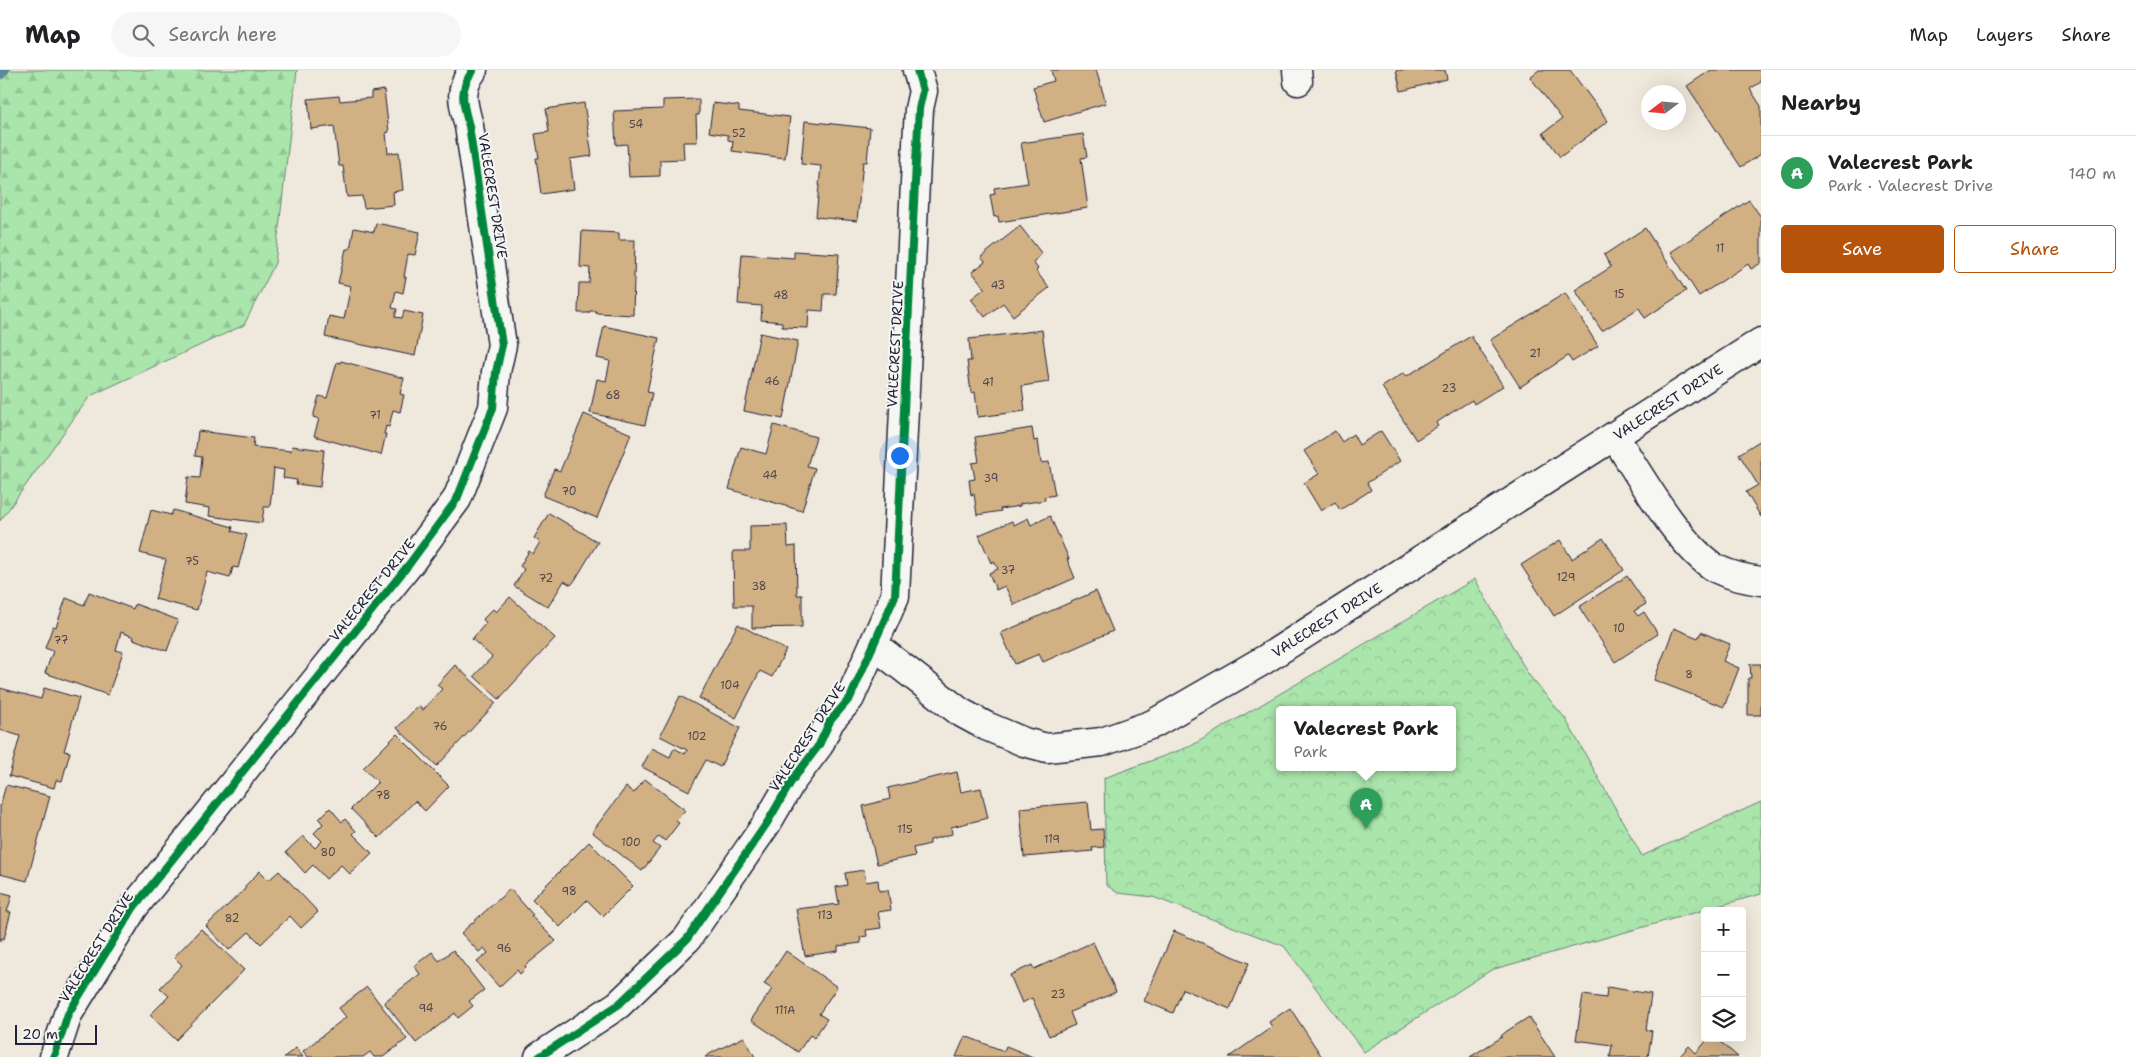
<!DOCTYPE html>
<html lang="en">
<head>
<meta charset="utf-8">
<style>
  :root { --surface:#fff; --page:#f6f6f6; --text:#202124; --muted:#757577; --line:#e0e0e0; --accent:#b45309 }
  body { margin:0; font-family:"Shantell Sans",sans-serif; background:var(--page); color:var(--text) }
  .controls { position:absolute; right:15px; bottom:15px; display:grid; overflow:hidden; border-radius:5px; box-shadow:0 5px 20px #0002 }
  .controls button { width:45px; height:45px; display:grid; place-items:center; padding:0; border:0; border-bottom:1px solid var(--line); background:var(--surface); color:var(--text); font:25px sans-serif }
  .compass { position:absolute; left:1641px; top:15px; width:45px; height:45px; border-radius:50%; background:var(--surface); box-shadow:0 5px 20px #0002; rotate:254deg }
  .scale { position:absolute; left:15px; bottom:12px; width:82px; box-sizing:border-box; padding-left:5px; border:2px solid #22223b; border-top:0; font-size:14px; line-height:18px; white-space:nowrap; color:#22223b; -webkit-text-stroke:4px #f6f6f2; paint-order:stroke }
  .you { position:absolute; left:899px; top:385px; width:18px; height:18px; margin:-12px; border:4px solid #fff; border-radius:50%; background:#1a73e8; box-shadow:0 0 0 8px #1a73e833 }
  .badge { display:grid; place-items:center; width:32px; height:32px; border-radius:50%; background:var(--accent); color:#fff; font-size:16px; font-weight:700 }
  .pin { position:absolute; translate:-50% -41px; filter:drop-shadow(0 1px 2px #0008) }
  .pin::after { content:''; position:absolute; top:26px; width:18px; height:15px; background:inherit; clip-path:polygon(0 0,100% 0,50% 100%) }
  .popup { position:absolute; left:1276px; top:636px; width:180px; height:65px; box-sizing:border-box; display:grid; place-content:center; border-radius:5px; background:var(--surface); filter:drop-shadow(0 1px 4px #0005); font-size:16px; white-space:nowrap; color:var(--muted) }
  .popup b { font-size:19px; color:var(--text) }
  .popup::after { content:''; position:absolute; left:50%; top:100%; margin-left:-10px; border:10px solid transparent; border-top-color:var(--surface) }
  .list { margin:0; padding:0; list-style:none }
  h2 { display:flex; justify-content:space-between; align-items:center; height:65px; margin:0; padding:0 20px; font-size:21px }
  h2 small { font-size:16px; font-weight:400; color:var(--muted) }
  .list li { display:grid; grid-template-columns:32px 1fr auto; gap:15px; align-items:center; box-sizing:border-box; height:75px; padding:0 20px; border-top:1px solid var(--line) }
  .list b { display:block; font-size:19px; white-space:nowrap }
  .list p { margin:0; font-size:16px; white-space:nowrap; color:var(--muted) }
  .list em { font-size:16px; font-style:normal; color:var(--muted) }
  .actions { display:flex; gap:10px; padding:15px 20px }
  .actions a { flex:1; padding:11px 0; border:1px solid var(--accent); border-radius:5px; text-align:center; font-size:18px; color:var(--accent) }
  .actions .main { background:var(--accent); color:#fff }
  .icon { flex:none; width:28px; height:28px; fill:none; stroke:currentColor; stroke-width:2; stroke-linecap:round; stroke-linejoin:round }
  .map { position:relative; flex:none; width:1761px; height:987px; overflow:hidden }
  header { display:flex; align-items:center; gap:30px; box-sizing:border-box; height:70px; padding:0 25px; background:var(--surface); border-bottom:1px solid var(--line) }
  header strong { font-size:24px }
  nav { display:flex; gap:28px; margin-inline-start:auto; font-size:18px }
  .search { width:350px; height:45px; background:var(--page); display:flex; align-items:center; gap:12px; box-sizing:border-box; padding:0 18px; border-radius:28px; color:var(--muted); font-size:19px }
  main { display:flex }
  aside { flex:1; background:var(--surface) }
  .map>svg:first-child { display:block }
</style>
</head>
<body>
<header>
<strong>Map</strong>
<div class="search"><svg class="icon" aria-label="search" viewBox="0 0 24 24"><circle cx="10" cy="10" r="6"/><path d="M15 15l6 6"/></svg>Search here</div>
<nav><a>Map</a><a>Layers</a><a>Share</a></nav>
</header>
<main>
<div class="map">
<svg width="1761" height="987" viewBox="0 0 1761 987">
  <defs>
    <pattern id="forest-firs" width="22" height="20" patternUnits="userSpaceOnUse" patternTransform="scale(1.25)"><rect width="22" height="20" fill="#aae5ab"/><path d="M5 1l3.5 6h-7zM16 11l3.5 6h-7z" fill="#92c494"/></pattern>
    <pattern id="park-crowns" width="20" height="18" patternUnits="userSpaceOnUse" patternTransform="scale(1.25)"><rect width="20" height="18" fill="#aae5ab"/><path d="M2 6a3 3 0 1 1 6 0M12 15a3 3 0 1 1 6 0" fill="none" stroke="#92c494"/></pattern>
  </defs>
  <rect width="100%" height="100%" fill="#efe8dc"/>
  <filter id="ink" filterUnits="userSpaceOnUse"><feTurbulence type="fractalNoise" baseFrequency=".02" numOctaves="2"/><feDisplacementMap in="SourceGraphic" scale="10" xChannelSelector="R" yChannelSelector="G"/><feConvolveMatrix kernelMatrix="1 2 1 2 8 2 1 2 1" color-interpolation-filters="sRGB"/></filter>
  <g filter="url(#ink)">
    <!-- forest -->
    <path fill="url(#forest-firs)" stroke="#668473" d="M0 0H297L275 193 244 255 90 326 0 451Z"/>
    <!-- park -->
    <path fill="url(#park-crowns)" stroke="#668473" fill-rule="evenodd" d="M1475 509 1528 604 1565 648 1642 786 1761 732V824L1491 900 1364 982 1284 876 1153 827 1118 823 1106 815 1104 708 1191 676ZM1280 640H1452V698H1280Z"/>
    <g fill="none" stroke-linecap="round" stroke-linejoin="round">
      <!-- stream -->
      <path stroke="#5b879f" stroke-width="9" d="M0 5 5 0"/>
    </g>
    <!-- building -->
    <path fill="#d1b084" stroke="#22223b" d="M1051 0H1096L1106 33 1044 52 1033 17 1054 11Z
      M1396 0H1445L1447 9 1401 21Z
      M1539 0H1570L1608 51 1560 87 1543 63 1562 49 1530 7Z
      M1711 0H1761V12L1750 19 1761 36V84L1741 97 1687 16Z
      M384 20 389 62 386 63 388 83 399 82 403 120 393 122 394 135 364 138 362 126 347 127 343 96H339L334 56 311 59 308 29 339 26 340 31 371 28V22Z
      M699 29V45H696L697 72H683L684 89 660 90V106L629 107 627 74 616 75 614 41 663 39V30Z
      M584 33 592 86 570 89 574 119 541 124 536 88H539L535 64 549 62 546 39Z
      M713 33 739 36V41L790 47 785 88 732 81 733 71 728 70V65L709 62Z
      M805 51 870 58 867 92H863L857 151 816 147 821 96 801 94Z
      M1083 64 1087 87 1081 88 1088 138 999 152 998 146 994 147 990 125 995 124 994 118 1028 113 1021 73Z
      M1749 130 1761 147V193L1751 199 1748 194 1699 226 1671 182Z
      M376 153 420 162 415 185 408 184 404 207H406L403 223 396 221 392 238 397 239 395 247 402 248 404 241 423 245 415 286 325 267 329 246 344 249 351 216 338 213 346 179H350L354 158 374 162Z
      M1020 156 1042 184 1033 192 1038 199 1036 201 1049 218 1013 246 1003 233 985 247 971 229 985 218 972 202 985 192 981 187Z
      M1645 158 1686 221 1645 248 1639 238 1602 261 1575 220 1611 197 1604 185Z
      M582 161 619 163V170H635L633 245 596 243V241H590L589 243H578L579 213H589L590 198 580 197Z
      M794 181 839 184 836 224H824L823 241 809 240 808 258 782 257V252L761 250 762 236 738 234 742 184 794 188Z
      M1565 223 1598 276 1572 292 1568 286 1520 317 1490 270Z
      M604 256 659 268 647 322 652 323 645 355 590 343 597 309 606 311 610 291 597 288Z
      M1042 260 1049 312 1022 316 1025 341 978 347 975 322 971 323 967 291H971L969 269Z
      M760 263 798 271 783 349 744 341Z
      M1471 266 1503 316 1474 334 1472 330 1454 341 1436 353 1438 356 1416 370 1382 317 1404 303 1407 306Z
      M341 291 404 308 400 324 404 325 400 342 393 340 389 357 386 356 384 364H386L381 385 314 366 319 349 313 347 319 326 327 328 337 292 340 293Z
      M584 344 631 364 597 448 543 426 554 399 560 401Z
      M774 355 816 367 807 396 815 398 802 441 729 419 741 377 766 384Z
      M1032 358 1034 371 1038 370 1041 393 1049 392 1055 425 1044 427 1045 430 1020 434V436L1000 439 1001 441 977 445 974 424 971 425 969 410 975 409 972 393 979 392 975 367Z
      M198 361 254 368 253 377 291 381 292 376 324 380 320 417 296 414 297 410 283 408 284 400 273 398 274 400 270 437H264L262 453 209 446 210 438 185 434 188 407 200 408 202 387 195 386Z
      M1335 361 1342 372 1353 364 1359 375 1381 361 1400 391 1367 413 1371 420 1340 440 1335 432 1321 441 1304 413 1319 404 1304 381Z
      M1761 370V447L1746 422 1758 415 1739 384Z
      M151 440 171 445 173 440 233 457 232 461 247 465 238 498 233 497 230 508 207 502 197 540 155 529 166 490 140 483Z
      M549 443 598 472 575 510 571 515 564 511 548 537 514 516 524 499 520 496 529 481 533 484 540 472 534 468Z
      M1050 446 1069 489H1067L1075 508 1014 535 1005 516 996 520 989 503 998 499 994 491 991 493 979 465 1012 451 1014 455 1028 448 1031 455Z
      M787 455 788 477 796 476 797 525H802V557L752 558V536H734L733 481H750V456Z
      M1603 468 1624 500 1554 546 1521 495 1560 470 1572 489Z
      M1627 506 1646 534 1634 541 1638 546 1644 542 1658 564 1615 592 1579 537Z
      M1096 521 1113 561 1043 592 1039 584 1015 594 1001 563Z
      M89 522 133 539 135 534 178 550 167 581 133 569 134 567 121 562 116 580 123 582 108 625 45 603 53 581 45 578 53 556 56 557 66 528 84 535Z
      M510 527 555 568 499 629 474 606 492 587 472 569 486 553 483 549 493 539 496 542Z
      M738 554 786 580 772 607 760 601 736 648 699 628Z
      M1674 558 1698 568 1701 562 1730 574 1723 591 1739 598 1724 637 1654 610Z
      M1750 594H1761V645H1748V608H1751Z
      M455 595 496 633 437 696 397 658 418 636 423 640 442 619 437 615Z
      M0 618 41 629 44 618 79 628 64 681 70 682 62 711 56 710 54 718 9 706 20 666 0 660Z
      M680 626 740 658 720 697 706 690 689 721 642 697 652 678 670 687 674 678 685 684 687 680 660 666Z
      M397 664 449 716 425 741 415 731 379 768 351 739 378 712 363 698Z
      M957 702 961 722 981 718 988 748 951 757 952 764 930 770V774L913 778 915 786 877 794 863 736 890 729 888 718Z
      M645 709 685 740 676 751 679 753 665 771 659 766 653 773 660 778 642 801 592 762 626 717 634 723Z
      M6 715 50 726 27 811 0 804V736Z
      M1088 732 1091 760 1103 759 1104 777 1092 778 1093 781 1024 787 1020 738Z
      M330 738 342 752 345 749 356 761 353 764 372 783 350 804 341 795 326 809 313 795 305 803 286 782 303 766 315 778 322 771 314 763 323 754 319 749Z
      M589 772 633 816 603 846 587 830 560 857 532 829Z
      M864 800 866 812 878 810 879 821 888 820 891 840 878 842 881 858 866 860 867 866 860 867 861 873 838 876V881L805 886 796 839 839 834 836 817 847 815 845 803Z
      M260 801 269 810 279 801 318 842 301 858 290 846 261 874 249 862 229 880 206 856 246 818 244 817Z
      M510 819 533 845 531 846 556 871 525 896 526 898 520 904 517 900 499 917 477 892 488 883 484 878 479 882 461 863Z
      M0 822 12 825 7 842H11L4 869 1 868 0 872Z
      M201 859 244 900 176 970 150 945 169 926 160 918 182 895 174 887Z
      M1174 861 1249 893 1230 939 1183 919 1173 943 1144 931Z
      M1093 872 1116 922 1070 942 1075 955 1049 966 1032 928 1022 933 1010 905 1032 895 1034 899Z
      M453 880 484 920 469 931 473 936 458 948 455 943 416 973 384 932 420 904 414 896 432 882 439 891Z
      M786 881 837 917 819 944 827 949 814 968 810 965 798 982 751 950 772 919 764 914Z
      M367 917 407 969 383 987H374L370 982 363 987H308L303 981 346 947 339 938Z
      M1607 917 1651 924 1646 960 1652 961 1648 987H1610L1612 975 1576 970 1583 925 1606 928Z
      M1290 938 1322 987H1229L1272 957 1269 952Z
      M1529 947 1555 987H1470L1502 967 1501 966 1507 961Z
      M965 966 1004 981 1006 976 1033 987H956Z
      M744 967 755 987H705L713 982Z
      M1709 968H1716L1738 987H1679L1689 976 1696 983Z
      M296 978 303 987H284Z"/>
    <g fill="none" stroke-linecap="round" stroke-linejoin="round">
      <defs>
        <path id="minor" d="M1297 0 1298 11
          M1615 367C1639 404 1680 478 1717 499 1731 506 1746 509 1761 511
          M874 575 960 642 986 656 1024 672 1047 678 1102 672 1153 654 1264 590 1761 272
          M54 987 68 944 134 837 410 493 457 429 493 338 496 302 502 275 469 56C463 33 458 21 473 0
          M539 987 618 935 687 869 767 753 791 712 819 675 830 651 850 628 895 526 916 92 919 39 923 21 917 0"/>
      </defs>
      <!-- minor casing -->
      <use href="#minor" stroke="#22223b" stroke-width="31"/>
      <!-- minor -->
      <use href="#minor" stroke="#f6f6f2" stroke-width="28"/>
      <defs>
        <path id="cycleway" d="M54 987 68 944 134 837 410 493 457 429 493 338 496 302 502 275 469 56C463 33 458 21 473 0
          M539 987 618 935 687 869 767 753 791 712 819 675 830 651 850 628 895 526 916 92 919 39 923 21 917 0"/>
      </defs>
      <!-- cycleway casing -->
      <use href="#cycleway" stroke="#f6f6f2" stroke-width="11"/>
      <!-- cycleway -->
      <use href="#cycleway" stroke="#00873e" stroke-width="8"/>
    </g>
  </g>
  <g text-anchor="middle" stroke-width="4" stroke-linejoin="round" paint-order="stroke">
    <!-- number labels -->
    <g font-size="11" fill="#4e464d">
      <text x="636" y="58">54</text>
      <text x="739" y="67">52</text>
      <text x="1720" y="182">11</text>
      <text x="998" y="219">43</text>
      <text x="1619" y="228">15</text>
      <text x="781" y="229">48</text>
      <text x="1535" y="287">21</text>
      <text x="772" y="315">46</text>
      <text x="988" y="316">41</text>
      <text x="1449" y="322">23</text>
      <text x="613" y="329">68</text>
      <text x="375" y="349">71</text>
      <text x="770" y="409">44</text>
      <text x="991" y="412">39</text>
      <text x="569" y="425">70</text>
      <text x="192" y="495">75</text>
      <text x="1008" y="504">37</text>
      <text x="1566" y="511">129</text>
      <text x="546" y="512">72</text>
      <text x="759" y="520">38</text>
      <text x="1619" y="562">10</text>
      <text x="61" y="574">77</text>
      <text x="1689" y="608">8</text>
      <text x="730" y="619">104</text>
      <text x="440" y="660">76</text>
      <text x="697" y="670">102</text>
      <text x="383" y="729">78</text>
      <text x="905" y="763">115</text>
      <text x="1052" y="773">119</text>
      <text x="631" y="776">100</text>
      <text x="328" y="786">80</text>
      <text x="569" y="825">98</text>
      <text x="825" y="849">113</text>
      <text x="232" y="852">82</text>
      <text x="504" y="882">96</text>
      <text x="1058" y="928">23</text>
      <text x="426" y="942">94</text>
      <text x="785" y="944">111A</text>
    </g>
    <!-- street labels -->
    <g font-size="14" fill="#22223b" stroke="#f6f6f2">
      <text transform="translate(493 126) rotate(81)" y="5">VALECREST DRIVE</text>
      <text transform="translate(895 274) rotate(-87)" y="5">VALECREST DRIVE</text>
      <text transform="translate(1668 332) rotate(-33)" y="5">VALECREST DRIVE</text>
      <text transform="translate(372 520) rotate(-51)" y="5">VALECREST DRIVE</text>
      <text transform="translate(1327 550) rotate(-32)" y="5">VALECREST DRIVE</text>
      <text transform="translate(807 667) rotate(-57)" y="5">VALECREST DRIVE</text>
      <text transform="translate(96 877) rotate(-58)" y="5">VALECREST DRIVE</text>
    </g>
  </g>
</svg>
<div class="controls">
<button>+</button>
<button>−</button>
<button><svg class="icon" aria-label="layers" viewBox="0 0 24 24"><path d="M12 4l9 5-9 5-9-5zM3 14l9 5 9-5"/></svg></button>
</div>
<svg class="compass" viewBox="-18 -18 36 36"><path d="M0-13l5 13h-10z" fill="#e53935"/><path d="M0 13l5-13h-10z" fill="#757577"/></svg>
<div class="scale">20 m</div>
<div class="you"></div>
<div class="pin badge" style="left:1366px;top:759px;background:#2e9e5b">A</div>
<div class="popup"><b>Valecrest Park</b>Park</div>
</div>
<aside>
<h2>Nearby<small></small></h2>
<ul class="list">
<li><span class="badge" style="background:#2e9e5b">A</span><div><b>Valecrest Park</b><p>Park · Valecrest Drive</p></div><em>140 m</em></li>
</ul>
<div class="actions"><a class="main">Save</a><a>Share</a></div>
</aside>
</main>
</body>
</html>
